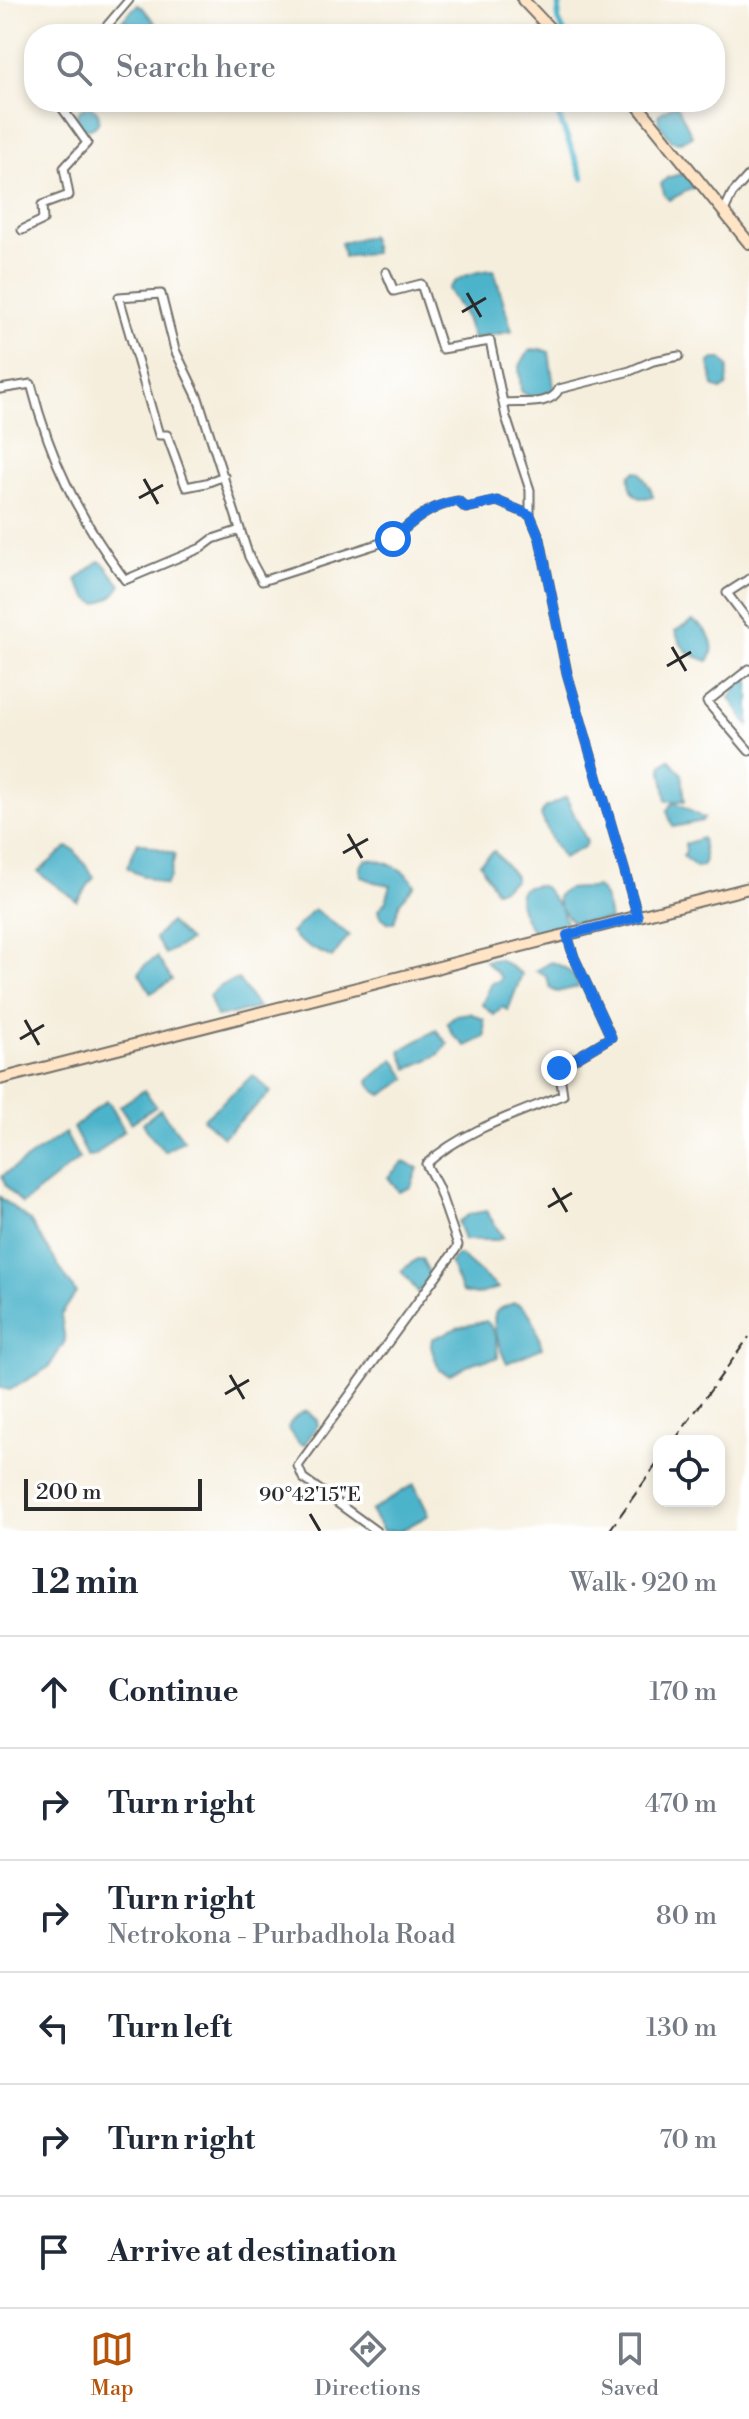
<!DOCTYPE html>
<html lang="en">
<head>
<meta charset="utf-8">
<style>
  :root { --surface:#fff; --page:#f6f6f7; --text:#1f2937; --muted:#747a83; --line:#e0e1e3; --accent:#b45309 }
  body { margin:0; font-family:"Libre Bodoni",serif; background:var(--page); color:var(--text) }
  .controls { position:absolute; right:24px; bottom:24px; display:grid; overflow:hidden; border-radius:16px; box-shadow:0 4px 12px #0003 }
  .controls button { width:72px; height:72px; display:grid; place-items:center; padding:0; border:0; border-bottom:2px solid var(--line); background:var(--surface); color:var(--text); font:40px sans-serif }
  .scale { position:absolute; left:24px; bottom:20px; width:178px; box-sizing:border-box; padding-left:8px; border:4px solid #2b2b2b; border-top:0; font-size:22px; line-height:28px; white-space:nowrap; color:#2b2b2b; -webkit-text-stroke:6px #fff; paint-order:stroke }
  .stop { position:absolute; width:24px; height:24px; margin:-18px; border:6px solid #1a73e8; border-radius:50%; background:#fff }
  .stop.end { background:#1a73e8; border-color:#fff; box-shadow:0 2px 8px #0008 }
  .list { margin:0; padding:0; list-style:none }
  h2 { display:flex; justify-content:space-between; align-items:center; height:104px; margin:0; padding:0 32px; font-size:34px }
  h2 small { font-size:26px; font-weight:400; color:var(--muted) }
  .list li { display:grid; grid-template-columns:52px 1fr auto; gap:24px; align-items:center; box-sizing:border-box; height:112px; padding:0 32px; border-top:2px solid var(--line) }
  .list b { display:block; font-size:30px; white-space:nowrap }
  .list p { margin:0; font-size:26px; white-space:nowrap; color:var(--muted) }
  .list em { font-size:26px; font-style:normal; color:var(--muted) }
  .icon { flex:none; width:44px; height:44px; fill:none; stroke:currentColor; stroke-width:2; stroke-linecap:round; stroke-linejoin:round }
  .map { position:relative; flex:none; width:749px; height:1531px; overflow:hidden }
  .search { position:absolute; background:var(--surface); box-shadow:0 4px 12px #0003; left:24px; right:24px; top:24px; height:88px; display:flex; align-items:center; gap:20px; box-sizing:border-box; padding:0 28px; border-radius:32px; color:var(--muted); font-size:30px }
  .sheet { height:776px; background:var(--surface) }
  nav { display:flex; justify-content:space-around; align-items:center; box-sizing:border-box; height:112px; border-top:2px solid var(--line); background:var(--surface); font-size:22px; color:var(--muted) }
  nav a { display:grid; justify-items:center; gap:4px }
  nav .on { color:var(--accent) }
  .map>svg:first-child { display:block }
</style>
</head>
<body>
<div class="map">
<svg width="749" height="1531" viewBox="0 0 749 1531">
  <rect width="100%" height="100%" fill="#fff"/>
  <filter id="ink" filterUnits="userSpaceOnUse"><feTurbulence type="fractalNoise" baseFrequency=".0125" numOctaves="2"/><feDisplacementMap in="SourceGraphic" scale="16" xChannelSelector="R" yChannelSelector="G"/><feConvolveMatrix kernelMatrix="1 2 1 2 8 2 1 2 1" color-interpolation-filters="sRGB"/></filter>
  <filter id="wash" filterUnits="userSpaceOnUse"><feTurbulence type="fractalNoise" baseFrequency=".006" numOctaves="4" result="noise"/><feDisplacementMap in="SourceGraphic" scale="32" xChannelSelector="R" yChannelSelector="G"/><feGaussianBlur stdDeviation="1.8" result="paint"/><feColorMatrix in="noise" values="0 0 0 0 0 0 0 0 0 0 0 0 0 0 0 0 0 1.4 0 .05"/><feComposite in="paint" operator="in"/></filter>
  <g filter="url(#wash)">
    <rect width="100%" height="100%" fill="#f5eedc"/>
    <!-- water -->
    <path fill="#4bb3ca" stroke="#3b6f7a" stroke-width="2" d="M137 5 143 8 156 24 148 34H126L120 23Z
      M673 105 678 107 692 136 681 142 672 141 659 124 658 115Z
      M77 118a11 11 0 1 1 22 0a11 11 0 1 1-22 0Z
      M684 173 695 187 669 200 665 196 661 184 667 178Z
      M371 236 374 253 344 257 341 243Z
      M494 270 512 331 473 339 466 318 448 289C458 275 477 271 494 270Z
      M540 349 549 352 555 394 534 401 521 391 519 367 529 351Z
      M714 359H722L728 367 727 386 721 390 713 386 709 363Z
      M636 471 640 472 651 490 653 497 640 498C631 493 629 484 630 475Z
      M99 561 104 564 121 585 113 596 97 604 88 598 76 580Z
      M693 621C708 629 719 646 708 661 689 655 682 651 675 631Z
      M749 672V726L730 698 742 678Z
      M669 759 682 774 685 801H667L661 766Z
      M566 797 587 842 584 847 563 858 553 843 541 815 545 808Z
      M676 803C687 806 692 814 704 818L702 821 673 827 667 811 671 805Z
      M702 838 705 860 702 866 696 867 683 856 686 853 685 844Z
      M138 842 175 854 170 877 165 885 134 872 127 867Z
      M67 847 74 850 94 877 77 901 38 872Z
      M494 851 515 876V880L499 890H495L480 863Z
      M366 859C384 860 407 869 415 885L400 902 394 923H389L379 915 378 910 386 901 391 885 374 882 361 876 360 867Z
      M537 885 544 887 560 907 557 897C567 883 582 891 597 887 606 895 608 909 610 920L572 922 561 908 567 925 565 932 539 938C530 931 511 899 523 889 526 886 533 886 537 885Z
      M314 909 349 935 332 958C318 950 300 945 291 933Z
      M170 922 189 941 165 954 155 938Z
      M157 957 172 980 151 993 139 973 145 965Z
      M499 959 522 974 508 1010 502 1007 494 1015 482 1004 492 983 499 981 501 977 485 961Z
      M551 962C564 966 576 973 578 987L557 992 551 989 546 976 536 971Z
      M238 979 258 1008 217 1017 209 996 220 986Z
      M470 1013 484 1020 485 1037 466 1046 454 1036 447 1022 456 1015Z
      M436 1030 448 1044 438 1055 408 1069 400 1051Z
      M394 1059 407 1079 382 1095 374 1090 368 1081Z
      M253 1075 271 1092 223 1137 203 1119Z
      M144 1090 156 1106 131 1123 120 1106Z
      M106 1101 110 1104 124 1130 95 1156 88 1157 73 1128Z
      M160 1109 184 1140 165 1152 149 1134 143 1123Z
      M65 1133 79 1159 22 1204 6 1186 2 1176Z
      M403 1162 418 1168 411 1187 399 1192 388 1177Z
      M0 1197 30 1221 76 1293 61 1315 65 1341 49 1367 10 1390 0 1388Z
      M486 1211 503 1237 498 1240H464L458 1222 470 1214Z
      M457 1255H460L498 1288 477 1295 462 1292 450 1263Z
      M417 1259H422L432 1278 418 1292 401 1271Z
      M514 1303C533 1306 537 1332 542 1348L507 1363C502 1356 490 1320 496 1312 499 1308 509 1305 514 1303Z
      M486 1321C496 1328 497 1346 498 1358L475 1362 449 1375 439 1370 431 1346 432 1339 457 1328Z
      M307 1411 317 1420 318 1425 304 1445 299 1443 288 1428C290 1421 300 1412 307 1411Z
      M414 1484 429 1515 400 1531H383L371 1511Z"/>
    <g fill="none" stroke-linecap="round" stroke-linejoin="round">
      <!-- canal -->
      <path stroke="#4bb3ca" stroke-width="6" d="M560 0 558 20 565 34
        M553 102 583 178"/>
    </g>
  </g>
  <g filter="url(#ink)">
    <g fill="none" stroke-linecap="round" stroke-linejoin="round">
      <defs>
        <path id="street" d="M100 34 129 0
          M724 211 732 194 749 175
          M22 230 43 220 42 205 69 195 64 168 87 143 58 102
          M386 272 394 291 421 284 442 349 490 341 506 417 530 490V515L540 539 567 673 638 917
          M0 389 31 384C51 462 78 516 125 580L201 548 213 539 240 530
          M504 403C521 401 551 407 559 389L630 371 653 361 679 356
          M224 476 206 483 186 487 167 435H159L119 297 161 294 175 350 198 398 249 557 262 581 393 539C412 521 431 505 458 501L466 508 497 501 530 515
          M749 579 727 593 749 622
          M749 669 707 702 749 751
          M376 1531 303 1478 298 1466 456 1249 458 1245 438 1187 426 1164C464 1130 516 1114 563 1095L559 1068 611 1037 574 957 567 935"/>
        <path id="secondary" d="M523 0 555 34
          M635 102 749 243
          M0 1079 749 888"/>
      </defs>
      <!-- street casing -->
      <use href="#street" stroke="#726f69" stroke-width="11"/>
      <!-- secondary casing -->
      <use href="#secondary" stroke="#726f69" stroke-width="14"/>
      <!-- street -->
      <use href="#street" stroke="#fff" stroke-width="7"/>
      <!-- secondary -->
      <use href="#secondary" stroke="#ffe4c6" stroke-width="10"/>
      <!-- rail -->
      <path stroke="#2b2b2b" stroke-width="2" stroke-dasharray="12 6" stroke-linecap="butt" d="M674 1441 749 1337
        M609 1531 659 1461"/>
    </g>
  </g>
  <g fill="none" stroke-linecap="round" stroke-linejoin="round" filter="url(#ink)">
    <!-- route -->
    <path stroke="#1a73e8" stroke-width="10" d="M393 539C412 521 431 505 458 501L466 508 497 501 530 515 540 539 567 673 638 917 567 935 574 957 611 1037 559 1068"/>
  </g>
  <!-- ticks -->
  <path fill="none" stroke="#2b2b2b" stroke-width="3" d="M467 293 481 317M462 312 486 298M144 479 158 504M139 498 163 485M672 647 686 671M667 666 691 652M348 834 362 858M343 853 368 839M25 1020 39 1045M20 1039 44 1025M553 1188 567 1212M548 1207 572 1193M230 1375 244 1399M225 1394 249 1380M310 1514 320 1531"/>
  <g font-size="20" text-anchor="middle" fill="#2b2b2b" stroke="#fff" stroke-width="7" stroke-linejoin="round" paint-order="stroke">
    <text x="310" y="1501">90°42'15"E</text>
  </g>
</svg>
<div class="controls">
<button><svg class="icon" aria-label="locate" viewBox="0 0 24 24"><circle cx="12" cy="12" r="6"/><path d="M12 2v4M12 18v4M2 12h4M18 12h4"/></svg></button>
</div>
<div class="scale">200 m</div>
<div class="stop" style="left:393px;top:539px"></div>
<div class="stop end" style="left:559px;top:1068px"></div>
<div class="search"><svg class="icon" aria-label="search" viewBox="0 0 24 24"><circle cx="10" cy="10" r="6"/><path d="M15 15l6 6"/></svg>Search here</div>
</div>
<section class="sheet">
<h2>12 min<small>Walk · 920 m</small></h2>
<ul class="list">
<li><svg class="icon" aria-label="ahead" viewBox="0 0 24 24"><path d="M12 20V5M6 11l6-6 6 6"/></svg><div><b>Continue</b></div><em>170 m</em></li>
<li><svg class="icon" aria-label="right" viewBox="0 0 24 24"><path d="M7 20v-9h11M14 6l5 5-5 5"/></svg><div><b>Turn right</b></div><em>470 m</em></li>
<li><svg class="icon" aria-label="right" viewBox="0 0 24 24"><path d="M7 20v-9h11M14 6l5 5-5 5"/></svg><div><b>Turn right</b><p>Netrokona - Purbadhola Road</p></div><em>80 m</em></li>
<li><svg class="icon" aria-label="left" viewBox="0 0 24 24"><path d="M17 20v-9H6M10 6l-5 5 5 5"/></svg><div><b>Turn left</b></div><em>130 m</em></li>
<li><svg class="icon" aria-label="right" viewBox="0 0 24 24"><path d="M7 20v-9h11M14 6l5 5-5 5"/></svg><div><b>Turn right</b></div><em>70 m</em></li>
<li><svg class="icon" aria-label="arrive" viewBox="0 0 24 24"><path d="M6 21V4h12l-3 4 3 4H6"/></svg><div><b>Arrive at destination</b></div></li>
</ul>
</section>
<nav>
<a class="on"><svg class="icon" aria-label="map" viewBox="0 0 24 24"><path d="M3 6l6-2 6 2 6-2v14l-6 2-6-2-6 2zM9 4v14M15 6v14"/></svg>Map</a>
<a><svg class="icon" aria-label="directions" viewBox="0 0 24 24"><path d="M12 3l9 9-9 9-9-9zM9 14v-3h6M13 9l2 2-2 2"/></svg>Directions</a>
<a><svg class="icon" aria-label="saved" viewBox="0 0 24 24"><path d="M7 4h10v16l-5-4-5 4z"/></svg>Saved</a>
</nav>
</body>
</html>
